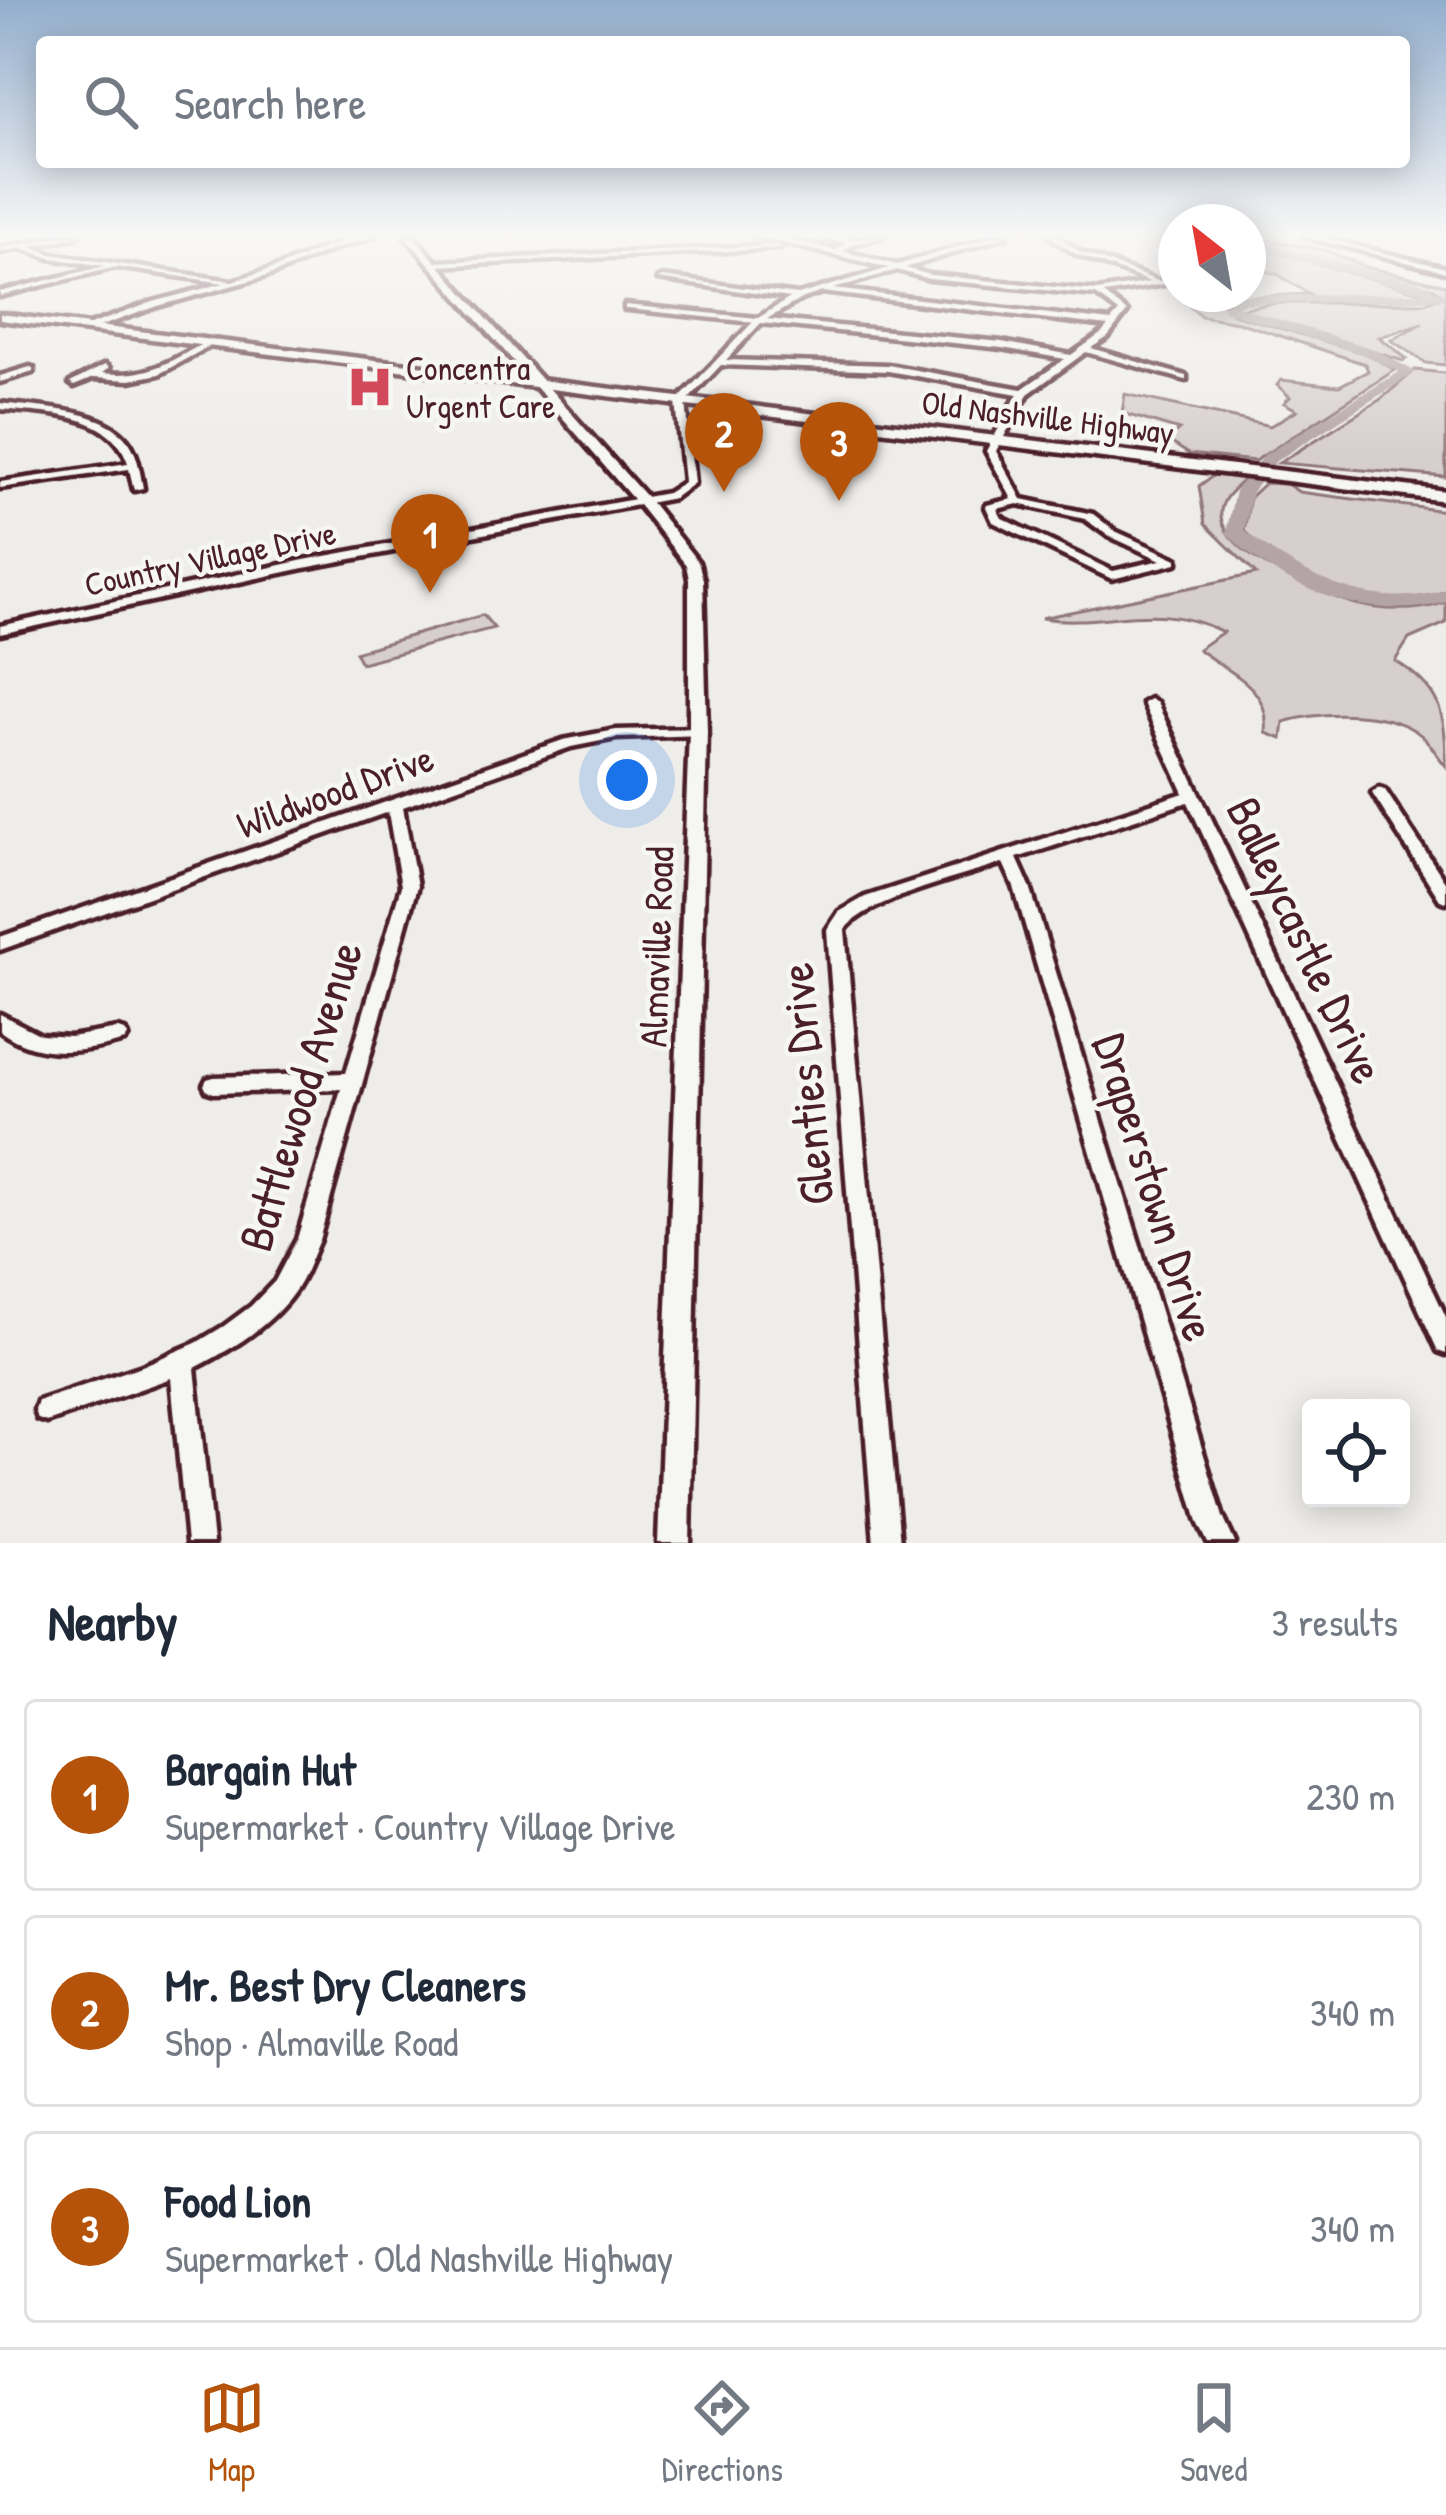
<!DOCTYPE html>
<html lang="en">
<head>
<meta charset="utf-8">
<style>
  :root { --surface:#fff; --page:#f6f6f7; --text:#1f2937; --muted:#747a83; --line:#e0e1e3; --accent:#b45309 }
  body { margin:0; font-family:"Patrick Hand",sans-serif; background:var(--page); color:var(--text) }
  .controls { position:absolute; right:36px; bottom:36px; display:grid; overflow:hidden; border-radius:12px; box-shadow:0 6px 30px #0003 }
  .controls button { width:108px; height:108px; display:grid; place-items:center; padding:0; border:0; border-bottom:3px solid var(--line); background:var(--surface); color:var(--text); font:60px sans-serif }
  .compass { position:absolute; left:1158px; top:204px; width:108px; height:108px; border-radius:50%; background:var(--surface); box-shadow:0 6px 30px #0003; rotate:329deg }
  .you { position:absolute; left:627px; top:780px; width:42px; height:42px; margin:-30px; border:9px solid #fff; border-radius:50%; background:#1a73e8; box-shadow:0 0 0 18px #1a73e833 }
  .badge { display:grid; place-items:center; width:78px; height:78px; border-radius:50%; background:var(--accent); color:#fff; font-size:39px; font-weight:700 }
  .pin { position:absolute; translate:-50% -99px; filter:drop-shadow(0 3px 6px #0008) }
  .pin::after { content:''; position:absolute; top:63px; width:42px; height:36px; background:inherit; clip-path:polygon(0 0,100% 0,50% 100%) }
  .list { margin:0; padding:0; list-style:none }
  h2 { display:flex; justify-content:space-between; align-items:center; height:156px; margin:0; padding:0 48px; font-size:51px }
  h2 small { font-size:39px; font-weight:400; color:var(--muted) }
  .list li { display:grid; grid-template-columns:78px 1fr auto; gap:36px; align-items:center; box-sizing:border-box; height:192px; margin:0 24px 24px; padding:0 24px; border:3px solid var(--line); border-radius:12px }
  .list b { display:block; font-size:45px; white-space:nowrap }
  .list p { margin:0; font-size:39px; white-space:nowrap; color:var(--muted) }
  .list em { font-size:39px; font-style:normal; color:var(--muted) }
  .icon { flex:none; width:66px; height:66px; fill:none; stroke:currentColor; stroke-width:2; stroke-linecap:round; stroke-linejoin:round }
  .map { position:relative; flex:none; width:1446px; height:1543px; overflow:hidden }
  .search { position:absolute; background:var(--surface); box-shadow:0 6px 30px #0003; left:36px; right:36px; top:36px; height:132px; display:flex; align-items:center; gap:30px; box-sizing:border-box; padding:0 42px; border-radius:12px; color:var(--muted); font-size:45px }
  .sheet { height:804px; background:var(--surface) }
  nav { display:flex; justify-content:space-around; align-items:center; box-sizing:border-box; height:168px; border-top:3px solid var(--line); background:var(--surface); font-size:33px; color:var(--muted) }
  nav a { display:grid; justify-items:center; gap:6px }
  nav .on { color:var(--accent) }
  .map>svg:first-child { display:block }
</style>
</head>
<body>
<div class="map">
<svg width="1446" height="1543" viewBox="0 0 1446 1543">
  <rect width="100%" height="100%" fill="#efedea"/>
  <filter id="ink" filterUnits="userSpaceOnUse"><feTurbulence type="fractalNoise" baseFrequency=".00833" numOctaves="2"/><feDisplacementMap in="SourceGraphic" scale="24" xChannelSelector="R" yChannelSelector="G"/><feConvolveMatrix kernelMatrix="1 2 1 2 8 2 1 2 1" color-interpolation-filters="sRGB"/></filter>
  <g filter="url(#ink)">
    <!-- green -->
    <path fill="#d7cfce" stroke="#90777c" stroke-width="3" d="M1248 236 1325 250 1366 267 1446 285V365L1426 363 1391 340 1423 323 1379 337 1407 359 1403 361 1239 309 1277 303H1425L1443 296 1434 288 1248 241Z
      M1248 245 1428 294 1413 298H1274L1223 303 1233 314 1367 354 1395 370 1255 461 1189 454 1167 440 1179 430 1122 413 1125 394 1270 426 1297 410 1284 403 1290 397 1277 385 1281 380 1339 386 1368 371 1365 364 1238 322 1201 316 1187 304 1203 299 1309 294 1277 274 1248 267Z
      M1415 370 1446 373V477L1279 463 1381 399Z
      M1214 475 1246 478C1235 488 1219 499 1221 517 1226 555 1318 593 1352 603 1381 611 1418 612 1446 602V623L1409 639 1395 661C1441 688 1446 714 1446 766 1438 757 1431 744 1422 736 1391 709 1321 711 1284 722L1282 739 1266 733C1271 686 1230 674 1198 649L1223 632C1154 598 1107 628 1041 618L1256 574 1205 524 1199 486Z
      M1265 483 1287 484 1299 492 1446 511V591C1380 615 1290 579 1244 531L1250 497Z
      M483 615 494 628 361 663 355 652Z"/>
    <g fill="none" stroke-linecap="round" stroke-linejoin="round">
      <!-- river -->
      <path fill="#b4a4a5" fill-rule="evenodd" d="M1248 240 1421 282 1446 296 1440 300 1243 304 1238 307 1374 349 1416 372 1276 461 1252 492 1244 531C1307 578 1367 611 1446 590V602C1371 624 1279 588 1226 533L1235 491 1264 455 1399 372 1364 355 1224 311V305L1240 296 1423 293 1248 246Z"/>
      <defs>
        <path id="minor" d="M64 236H78L30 246 51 254 232 281 278 267 342 241 362 236H375L334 249 270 275 158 306 90 330H87V326L153 302 224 283 116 267 0 296V292L105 266 50 258 22 248 0 252V248Z
          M755 236H768L836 250 847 242 825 239V237L856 239 885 236 854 244 843 251 897 265 996 236H1006L905 268 930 275 1098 291 1150 282 1076 254 1049 236H1057L1080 252 1158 281 1176 278V282L1104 294 1127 312 1108 337 1091 348 1186 376V380L1086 352 1028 394 996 451 1022 499 1093 514 1115 531 1177 559V563L1112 579 993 522 986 507 987 505 1012 499 986 451 1018 394 888 371 721 365 686 402 694 483 674 498 304 568 0 634V626L304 560 667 493 684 482 676 402 753 322 628 309H625V305L758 318 790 298 658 279 662 277 798 295 889 268ZM897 270 929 279 1096 295 1119 312 1111 321 833 289ZM822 292 1108 326 1102 333 1071 355 1002 342 767 319 801 299ZM761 323 1002 348 1065 359 1022 389 888 365 726 360ZM1018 504 1085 519 1107 535 1161 560 1113 571 1002 518 997 509Z
          M1303 236H1315L1446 268V272Z
          M782 245 780 248 436 266 432 264 436 262Z
          M208 341 215 343 159 374 130 380 93 378 74 386 70 383 105 365 109 368 102 373C149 378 168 362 208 341Z
          M30 367 33 368V372L0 382V376Z
          M0 403C37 408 106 408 129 442 138 455 140 472 143 488L134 490 129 469 0 488V482L128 463C112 411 44 414 0 409Z
          M1150 699 1157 703 1446 1317V1354L1438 1351 1188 802 1017 858 1030 887 1223 1517 1235 1543H1208L1198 1522 1014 887 1003 863C966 876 864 900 845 930L900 1543H874L827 930 839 912 865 897 1184 793 1143 703Z
          M698 728 705 732 703 735 616 738 571 747 403 807 417 886 319 1240C311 1257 305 1277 294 1292 270 1326 231 1350 195 1368L213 1543H187L171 1378 47 1422 38 1419 35 1410 38 1401 142 1366 196 1343 224 1326 251 1306 275 1281 297 1239 341 1089 214 1093 207 1091 204 1085 207 1079 214 1077 346 1073 401 886 388 812 0 950V937L563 740 616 730Z
          M1380 788 1385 790 1446 883V902L1440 900 1372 793Z
          M0 1014 41 1035 70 1037 118 1029 125 1031 128 1036 125 1041C83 1053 37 1059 0 1031Z"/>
        <path id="tertiary" d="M405 236H413L649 500 698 562 703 579 707 732 690 1543H658L689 732V579L686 565 639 506Z"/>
        <path id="secondary" d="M0 314 1446 491V501L0 320Z"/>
      </defs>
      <!-- minor casing -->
      <use href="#minor" stroke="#4a1f2b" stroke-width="9"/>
      <!-- tertiary casing -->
      <use href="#tertiary" stroke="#4a1f2b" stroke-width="9"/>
      <!-- secondary casing -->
      <use href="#secondary" stroke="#4a1f2b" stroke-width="9"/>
      <!-- minor -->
      <use href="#minor" fill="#f6f6f2" fill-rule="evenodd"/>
      <!-- tertiary -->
      <use href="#tertiary" fill="#f6f6f2" fill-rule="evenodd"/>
      <!-- secondary -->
      <use href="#secondary" fill="#f6f6f2" fill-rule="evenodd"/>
    </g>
  </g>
  <!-- sky -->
  <linearGradient id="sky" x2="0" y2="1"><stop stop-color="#93aecd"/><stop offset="0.52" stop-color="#f8f7f6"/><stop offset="1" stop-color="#f8f7f6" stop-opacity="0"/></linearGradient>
  <rect width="1446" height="452" fill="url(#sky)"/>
  <!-- icons -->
  <defs>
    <symbol id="hospital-bare" viewBox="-9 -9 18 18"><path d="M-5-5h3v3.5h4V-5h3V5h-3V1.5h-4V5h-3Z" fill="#d1495b" stroke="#f6f6f2" stroke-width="2.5" paint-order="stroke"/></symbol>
  </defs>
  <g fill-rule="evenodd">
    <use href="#hospital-bare" x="337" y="354" width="66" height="66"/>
  </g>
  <g text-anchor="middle" stroke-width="9" stroke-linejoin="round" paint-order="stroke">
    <!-- far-poi labels -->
    <g font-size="33" fill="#4a1f2b" stroke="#f6f6f2" text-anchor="start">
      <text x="406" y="380">Concentra<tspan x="406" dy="38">Urgent Care</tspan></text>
    </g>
    <!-- far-street labels -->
    <g font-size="33" fill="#4a1f2b" stroke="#f6f6f2">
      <text transform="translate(1048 417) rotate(7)" y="12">Old Nashville Highway</text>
      <text transform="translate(210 558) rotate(-12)" y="12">Country Village Drive</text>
    </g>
    <!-- street labels -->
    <g font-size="39" fill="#4a1f2b" stroke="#f6f6f2">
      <text transform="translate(335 791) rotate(-20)" y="14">Wildwood Drive</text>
      <text transform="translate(656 947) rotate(-88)" y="14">Almaville Road</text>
    </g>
    <!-- near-street labels -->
    <g font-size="48" fill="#4a1f2b" stroke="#f6f6f2">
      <text transform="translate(1306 940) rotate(65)" y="17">Balleycastle Drive</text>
      <text transform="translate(806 1084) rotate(-95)" y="17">Glenties Drive</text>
      <text transform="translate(300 1096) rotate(-73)" y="17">Battlewood Avenue</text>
      <text transform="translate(1155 1187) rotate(73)" y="17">Draperstown Drive</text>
    </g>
  </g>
</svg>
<div class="controls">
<button><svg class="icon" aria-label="locate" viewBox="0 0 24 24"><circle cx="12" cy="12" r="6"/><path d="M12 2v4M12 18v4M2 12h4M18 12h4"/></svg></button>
</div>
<svg class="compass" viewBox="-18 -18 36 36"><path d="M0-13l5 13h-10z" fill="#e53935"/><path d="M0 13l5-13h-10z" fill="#747a83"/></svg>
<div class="you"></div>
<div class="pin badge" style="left:430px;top:593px">1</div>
<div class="pin badge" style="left:724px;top:492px">2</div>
<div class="pin badge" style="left:839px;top:501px">3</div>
<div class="search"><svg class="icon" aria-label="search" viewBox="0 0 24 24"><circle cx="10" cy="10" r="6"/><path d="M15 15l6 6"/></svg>Search here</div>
</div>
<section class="sheet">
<h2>Nearby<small>3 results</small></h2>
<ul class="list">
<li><span class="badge">1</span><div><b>Bargain Hut</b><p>Supermarket · Country Village Drive</p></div><em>230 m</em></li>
<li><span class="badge">2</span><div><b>Mr. Best Dry Cleaners</b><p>Shop · Almaville Road</p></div><em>340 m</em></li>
<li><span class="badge">3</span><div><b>Food Lion</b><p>Supermarket · Old Nashville Highway</p></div><em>340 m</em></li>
</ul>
</section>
<nav>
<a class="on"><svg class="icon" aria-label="map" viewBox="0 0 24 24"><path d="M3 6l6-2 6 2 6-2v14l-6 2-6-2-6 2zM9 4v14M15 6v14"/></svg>Map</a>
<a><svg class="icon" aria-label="directions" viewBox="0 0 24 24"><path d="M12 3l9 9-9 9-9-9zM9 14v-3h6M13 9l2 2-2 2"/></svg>Directions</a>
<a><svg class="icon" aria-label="saved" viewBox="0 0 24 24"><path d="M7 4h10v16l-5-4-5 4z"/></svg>Saved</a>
</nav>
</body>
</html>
